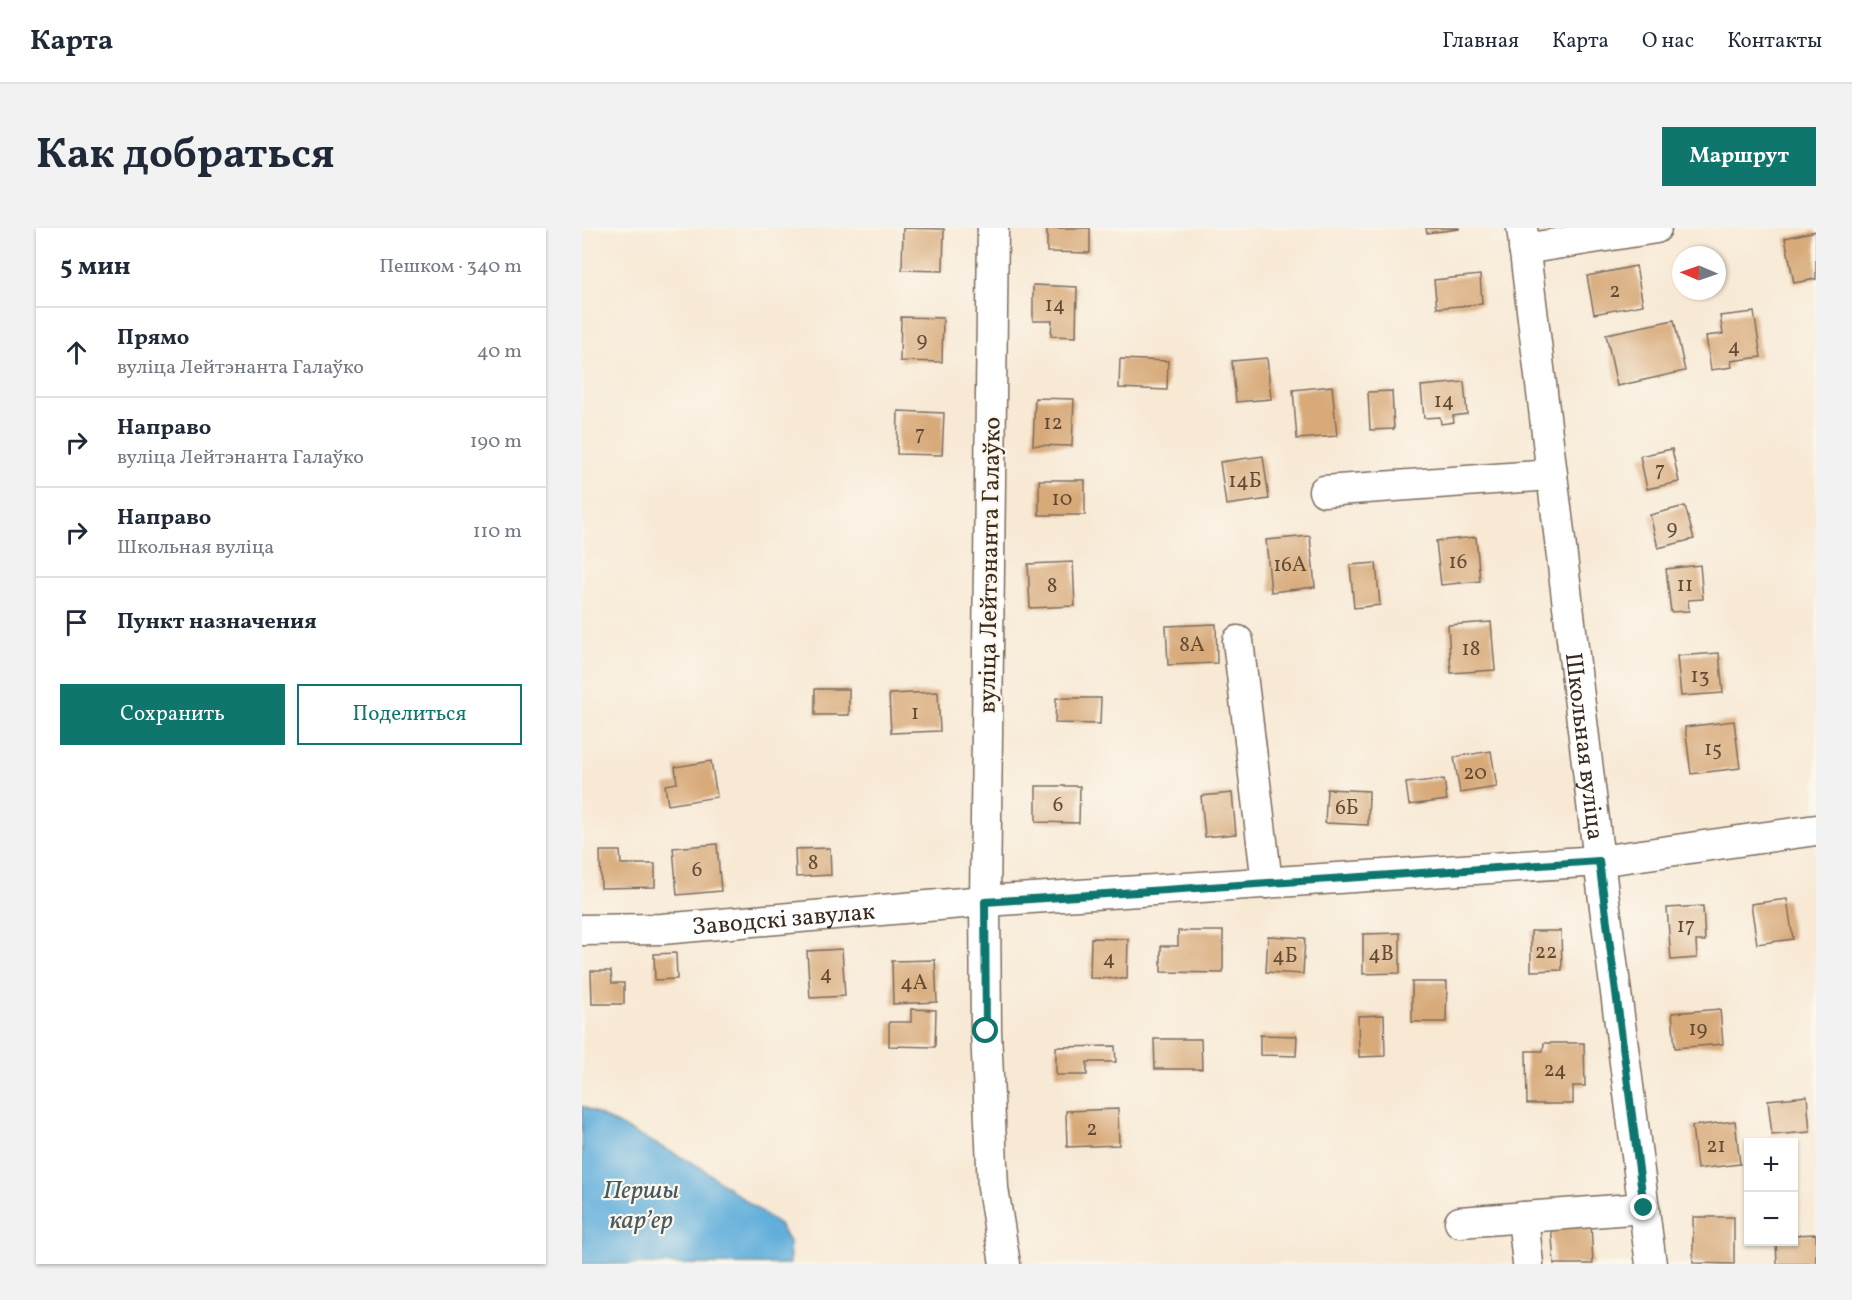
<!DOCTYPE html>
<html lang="ru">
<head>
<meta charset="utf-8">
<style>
  :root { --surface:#fff; --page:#f2f2f3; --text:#1f2937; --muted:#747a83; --line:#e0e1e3; --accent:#0f766e }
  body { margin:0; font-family:Vollkorn,serif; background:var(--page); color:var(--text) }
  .controls { position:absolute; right:18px; bottom:18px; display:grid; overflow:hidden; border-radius:0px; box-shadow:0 2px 4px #0004 }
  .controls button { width:54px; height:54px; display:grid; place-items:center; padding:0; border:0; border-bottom:2px solid var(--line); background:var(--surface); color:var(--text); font:30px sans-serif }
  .compass { position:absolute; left:1090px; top:18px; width:54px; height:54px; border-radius:50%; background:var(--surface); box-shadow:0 2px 4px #0004; rotate:272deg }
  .stop { position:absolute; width:18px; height:18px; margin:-14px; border:4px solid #0f766e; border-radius:50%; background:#fff }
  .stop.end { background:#0f766e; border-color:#fff; box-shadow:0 2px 6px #0008 }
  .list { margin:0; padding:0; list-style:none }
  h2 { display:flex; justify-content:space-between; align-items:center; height:78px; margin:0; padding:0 24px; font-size:26px }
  h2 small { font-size:20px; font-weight:400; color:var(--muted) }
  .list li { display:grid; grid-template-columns:39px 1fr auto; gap:18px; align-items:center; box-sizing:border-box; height:90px; padding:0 24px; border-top:2px solid var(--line) }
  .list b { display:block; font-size:22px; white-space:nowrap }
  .list p { margin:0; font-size:20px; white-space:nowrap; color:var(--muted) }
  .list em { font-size:20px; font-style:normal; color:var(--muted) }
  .actions { display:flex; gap:12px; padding:18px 24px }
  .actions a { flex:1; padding:14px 0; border:2px solid var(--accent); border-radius:0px; text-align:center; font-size:21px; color:var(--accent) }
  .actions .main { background:var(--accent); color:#fff }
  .icon { flex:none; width:33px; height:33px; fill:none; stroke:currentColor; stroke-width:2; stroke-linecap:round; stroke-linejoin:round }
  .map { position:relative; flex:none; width:1234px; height:1036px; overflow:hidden; border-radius:0px }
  header { display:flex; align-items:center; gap:36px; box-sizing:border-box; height:84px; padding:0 30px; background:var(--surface); border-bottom:2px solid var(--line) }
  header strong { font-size:28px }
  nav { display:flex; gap:33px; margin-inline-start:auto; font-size:21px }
  .intro { display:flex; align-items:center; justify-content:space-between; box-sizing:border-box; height:144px; padding:0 36px }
  h1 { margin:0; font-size:42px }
  .button { padding:15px 27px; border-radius:0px; background:var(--accent); color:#fff; font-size:21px; font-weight:700 }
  main { display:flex; gap:36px; padding:0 36px }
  aside { flex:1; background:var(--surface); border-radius:0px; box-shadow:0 2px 4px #0004 }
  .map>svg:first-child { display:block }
</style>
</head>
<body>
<header>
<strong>Карта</strong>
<nav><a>Главная</a><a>Карта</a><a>О нас</a><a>Контакты</a></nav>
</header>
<div class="intro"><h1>Как добраться</h1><a class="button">Маршрут</a></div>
<main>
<aside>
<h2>5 мин<small>Пешком · 340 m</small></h2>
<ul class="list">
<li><svg class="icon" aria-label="ahead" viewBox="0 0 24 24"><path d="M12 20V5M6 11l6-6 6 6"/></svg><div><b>Прямо</b><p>вуліца Лейтэнанта Галаўко</p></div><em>40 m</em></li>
<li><svg class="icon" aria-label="right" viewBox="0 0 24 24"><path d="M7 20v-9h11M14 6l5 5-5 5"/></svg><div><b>Направо</b><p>вуліца Лейтэнанта Галаўко</p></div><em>190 m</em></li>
<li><svg class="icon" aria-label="right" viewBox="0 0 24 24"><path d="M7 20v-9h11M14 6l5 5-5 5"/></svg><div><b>Направо</b><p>Школьная вуліца</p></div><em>110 m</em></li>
<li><svg class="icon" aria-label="arrive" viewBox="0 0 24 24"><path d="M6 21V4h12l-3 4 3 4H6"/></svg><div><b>Пункт назначения</b></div></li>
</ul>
<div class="actions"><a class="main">Сохранить</a><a>Поделиться</a></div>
</aside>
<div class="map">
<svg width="1234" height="1036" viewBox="0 0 1234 1036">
  <rect width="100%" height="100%" fill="#fbf7ec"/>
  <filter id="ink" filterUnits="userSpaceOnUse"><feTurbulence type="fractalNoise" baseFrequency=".0167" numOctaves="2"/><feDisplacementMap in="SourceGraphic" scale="12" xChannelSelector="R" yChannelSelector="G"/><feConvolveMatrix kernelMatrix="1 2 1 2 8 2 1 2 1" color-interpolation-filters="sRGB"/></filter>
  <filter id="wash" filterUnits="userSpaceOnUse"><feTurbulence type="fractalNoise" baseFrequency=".008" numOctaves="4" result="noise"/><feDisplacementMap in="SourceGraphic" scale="24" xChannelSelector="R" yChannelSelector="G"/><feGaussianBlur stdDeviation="1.35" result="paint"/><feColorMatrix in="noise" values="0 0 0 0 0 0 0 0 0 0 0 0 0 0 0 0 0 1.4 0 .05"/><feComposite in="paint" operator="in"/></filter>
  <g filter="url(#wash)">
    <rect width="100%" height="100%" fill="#f8e9d5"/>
    <!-- water -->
    <path fill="#62afdb" stroke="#4e6c7c" stroke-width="1.5" d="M0 878 118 939 197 997 207 1014 208 1036H0Z"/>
    <g id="blocks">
      <!-- building -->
      <path fill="#d8aa7a" d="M321 0 362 1 361 43 320 42Z
        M465 0H508V25L465 24Z
        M844 0H877V1L845 5Z
        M1234 3V51L1212 55 1203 10Z
        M1054 38 1061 77 1012 86 1005 48Z
        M898 47 900 76 855 80 852 52Z
        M451 57 495 59 494 109 469 108 470 93H451Z
        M1172 84 1179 129 1149 133 1150 139 1129 142 1124 108 1141 106 1138 88Z
        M319 89 361 90 360 134 318 133Z
        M1092 92 1103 143 1035 158 1024 106Z
        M685 130 689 171 654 174 650 133Z
        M538 131 586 133 585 162 537 160Z
        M882 154 885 186 871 188 872 194 859 196 858 189 842 190 839 158Z
        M750 158 755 208 715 211 711 162Z
        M810 163 812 201 788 202 786 164Z
        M453 170 492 171 490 218 451 217Z
        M316 183 362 185 360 227 315 226Z
        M1090 221 1097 254 1065 261 1058 228Z
        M681 228 687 271 644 277 638 234Z
        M457 252H503V287H457Z
        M1103 278 1112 311 1076 320 1068 287Z
        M728 308 733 359 689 364 684 312Z
        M894 309 898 353 859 357 854 313Z
        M491 334 493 378 448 380 446 336Z
        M794 335 798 377 772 380 768 337Z
        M1118 337 1121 371 1106 372 1107 383 1089 384 1084 341Z
        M909 394 913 442 869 445 866 397Z
        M634 396 635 435 586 437 584 398Z
        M1137 425 1141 465 1099 468 1095 428Z
        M233 461H267V487H233Z
        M356 464 358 503 309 505 307 466Z
        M474 470H519L518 496 473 495Z
        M1152 493 1158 540 1109 546 1103 499Z
        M909 523 915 559 878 565 872 529Z
        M129 533 135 569 86 577 83 557 95 555 93 539Z
        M862 551 865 572 827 577 824 555Z
        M454 558H498L497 595 454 594Z
        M745 561 787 563 786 597 743 595Z
        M650 565 654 606 623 609 619 568Z
        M135 616 139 663 95 667 91 620Z
        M248 620 249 647 214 649 213 621Z
        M18 623H38L39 636H73V659L19 660Z
        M1205 671 1211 711 1175 716 1169 676Z
        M1121 678 1123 713H1114L1115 730 1089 732 1085 680Z
        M596 703H641V745L579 744V718H596Z
        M949 703H979L980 742 949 743Z
        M818 705V745L781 746V706Z
        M686 708 723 710 721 746 684 744Z
        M509 710 546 711 545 751 508 750Z
        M260 721 263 768 228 770 225 723Z
        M94 725 95 751 73 752 72 726Z
        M353 732 355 774 311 776 310 733Z
        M9 743H29L30 755H42V776H10Z
        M830 754H865L864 794H830Z
        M329 781 354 782 353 819 307 818V794H329Z
        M1138 781 1141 816 1093 820 1090 785Z
        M802 787 803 828 777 829 776 788Z
        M678 807 715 808 714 828 678 827Z
        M572 811H619L620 841H573Z
        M962 815H1002L1003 858H991V876H945L944 823H961Z
        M533 818 534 834H505V847H474V819Z
        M1225 868 1228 904 1190 907 1186 872Z
        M536 881 537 917 485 919 484 883Z
        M1153 893 1158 936 1115 941 1110 898Z
        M1111 989H1152V1036L1111 1035Z
        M1009 994 1011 1036H972L969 996Z
        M1234 1006V1036H1195L1194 1014H1212V1007Z"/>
    </g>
  </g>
  <g filter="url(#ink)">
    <use href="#blocks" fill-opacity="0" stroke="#7d6d5e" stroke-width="1.5"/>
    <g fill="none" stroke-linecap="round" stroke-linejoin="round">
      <defs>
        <g id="minor">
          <path d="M411 0 403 673 404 803 411 960 423 1036"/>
          <path id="s1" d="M940 0 1017 633 1069 1036"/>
          <path d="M942 21 1074 0"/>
          <path d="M742 263 970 247"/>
          <path d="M656 413 685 655"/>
          <path id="s2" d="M0 702 80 701 403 673 1017 633 1234 602"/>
          <path d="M941 989 946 1036"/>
          <path d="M878 994 1062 980"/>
        </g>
      </defs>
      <!-- minor casing -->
      <use href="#minor" stroke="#7d6d5e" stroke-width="33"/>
      <!-- minor -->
      <use href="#minor" stroke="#fff" stroke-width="30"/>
    </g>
  </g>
  <g fill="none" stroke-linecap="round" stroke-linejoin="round" filter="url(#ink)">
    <!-- route -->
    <path stroke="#0f766e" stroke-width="8" d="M404 803 403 674 1017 633 1062 980"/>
  </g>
  <g text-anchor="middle" stroke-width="4.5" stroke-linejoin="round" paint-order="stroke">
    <!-- number labels -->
    <g font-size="21" fill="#624a35">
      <text x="1033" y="69">2</text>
      <text x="473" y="83">14</text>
      <text x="340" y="118">9</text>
      <text x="1152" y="125">4</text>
      <text x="862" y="179">14</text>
      <text x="471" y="201">12</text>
      <text x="338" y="212">7</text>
      <text x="1078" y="248">7</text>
      <text x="663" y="259">14Б</text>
      <text x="480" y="277">10</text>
      <text x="1090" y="306">9</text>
      <text x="876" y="340">16</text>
      <text x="708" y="343">16А</text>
      <text x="1103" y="363">11</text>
      <text x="470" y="364">8</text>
      <text x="610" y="423">8А</text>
      <text x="889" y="427">18</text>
      <text x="1118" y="454">13</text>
      <text x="333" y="491">1</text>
      <text x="1131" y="527">15</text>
      <text x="893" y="551">20</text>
      <text x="476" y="583">6</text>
      <text x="765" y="586">6Б</text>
      <text x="231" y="641">8</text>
      <text x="115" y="648">6</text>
      <text x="1104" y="704">17</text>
      <text x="964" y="730">22</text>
      <text x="799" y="732">4В</text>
      <text x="703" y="734">4Б</text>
      <text x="527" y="737">4</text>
      <text x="244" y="752">4</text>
      <text x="332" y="761">4А</text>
      <text x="1116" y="807">19</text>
      <text x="973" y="848">24</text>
      <text x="510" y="907">2</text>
      <text x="1134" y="924">21</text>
    </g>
    <!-- street labels -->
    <g font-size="24" fill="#3b2a1e" stroke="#fbf7ec">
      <text transform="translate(407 337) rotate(-89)" y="8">вуліца Лейтэнанта Галаўко</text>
      <text dy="8" stroke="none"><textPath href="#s1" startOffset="522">Школьная вуліца</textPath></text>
      <text dy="8" stroke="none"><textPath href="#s2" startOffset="202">Заводскі завулак</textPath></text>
    </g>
    <!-- water labels -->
    <g font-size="26" font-style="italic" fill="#495960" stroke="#fbf7ec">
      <text x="59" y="970">Першы<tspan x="59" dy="30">карʼер</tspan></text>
    </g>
  </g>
</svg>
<div class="controls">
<button>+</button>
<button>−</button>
</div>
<svg class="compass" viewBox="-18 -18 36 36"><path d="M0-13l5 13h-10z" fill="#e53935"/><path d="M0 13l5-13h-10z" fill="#747a83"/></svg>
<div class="stop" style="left:404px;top:803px"></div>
<div class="stop end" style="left:1062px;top:980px"></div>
</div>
</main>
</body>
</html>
